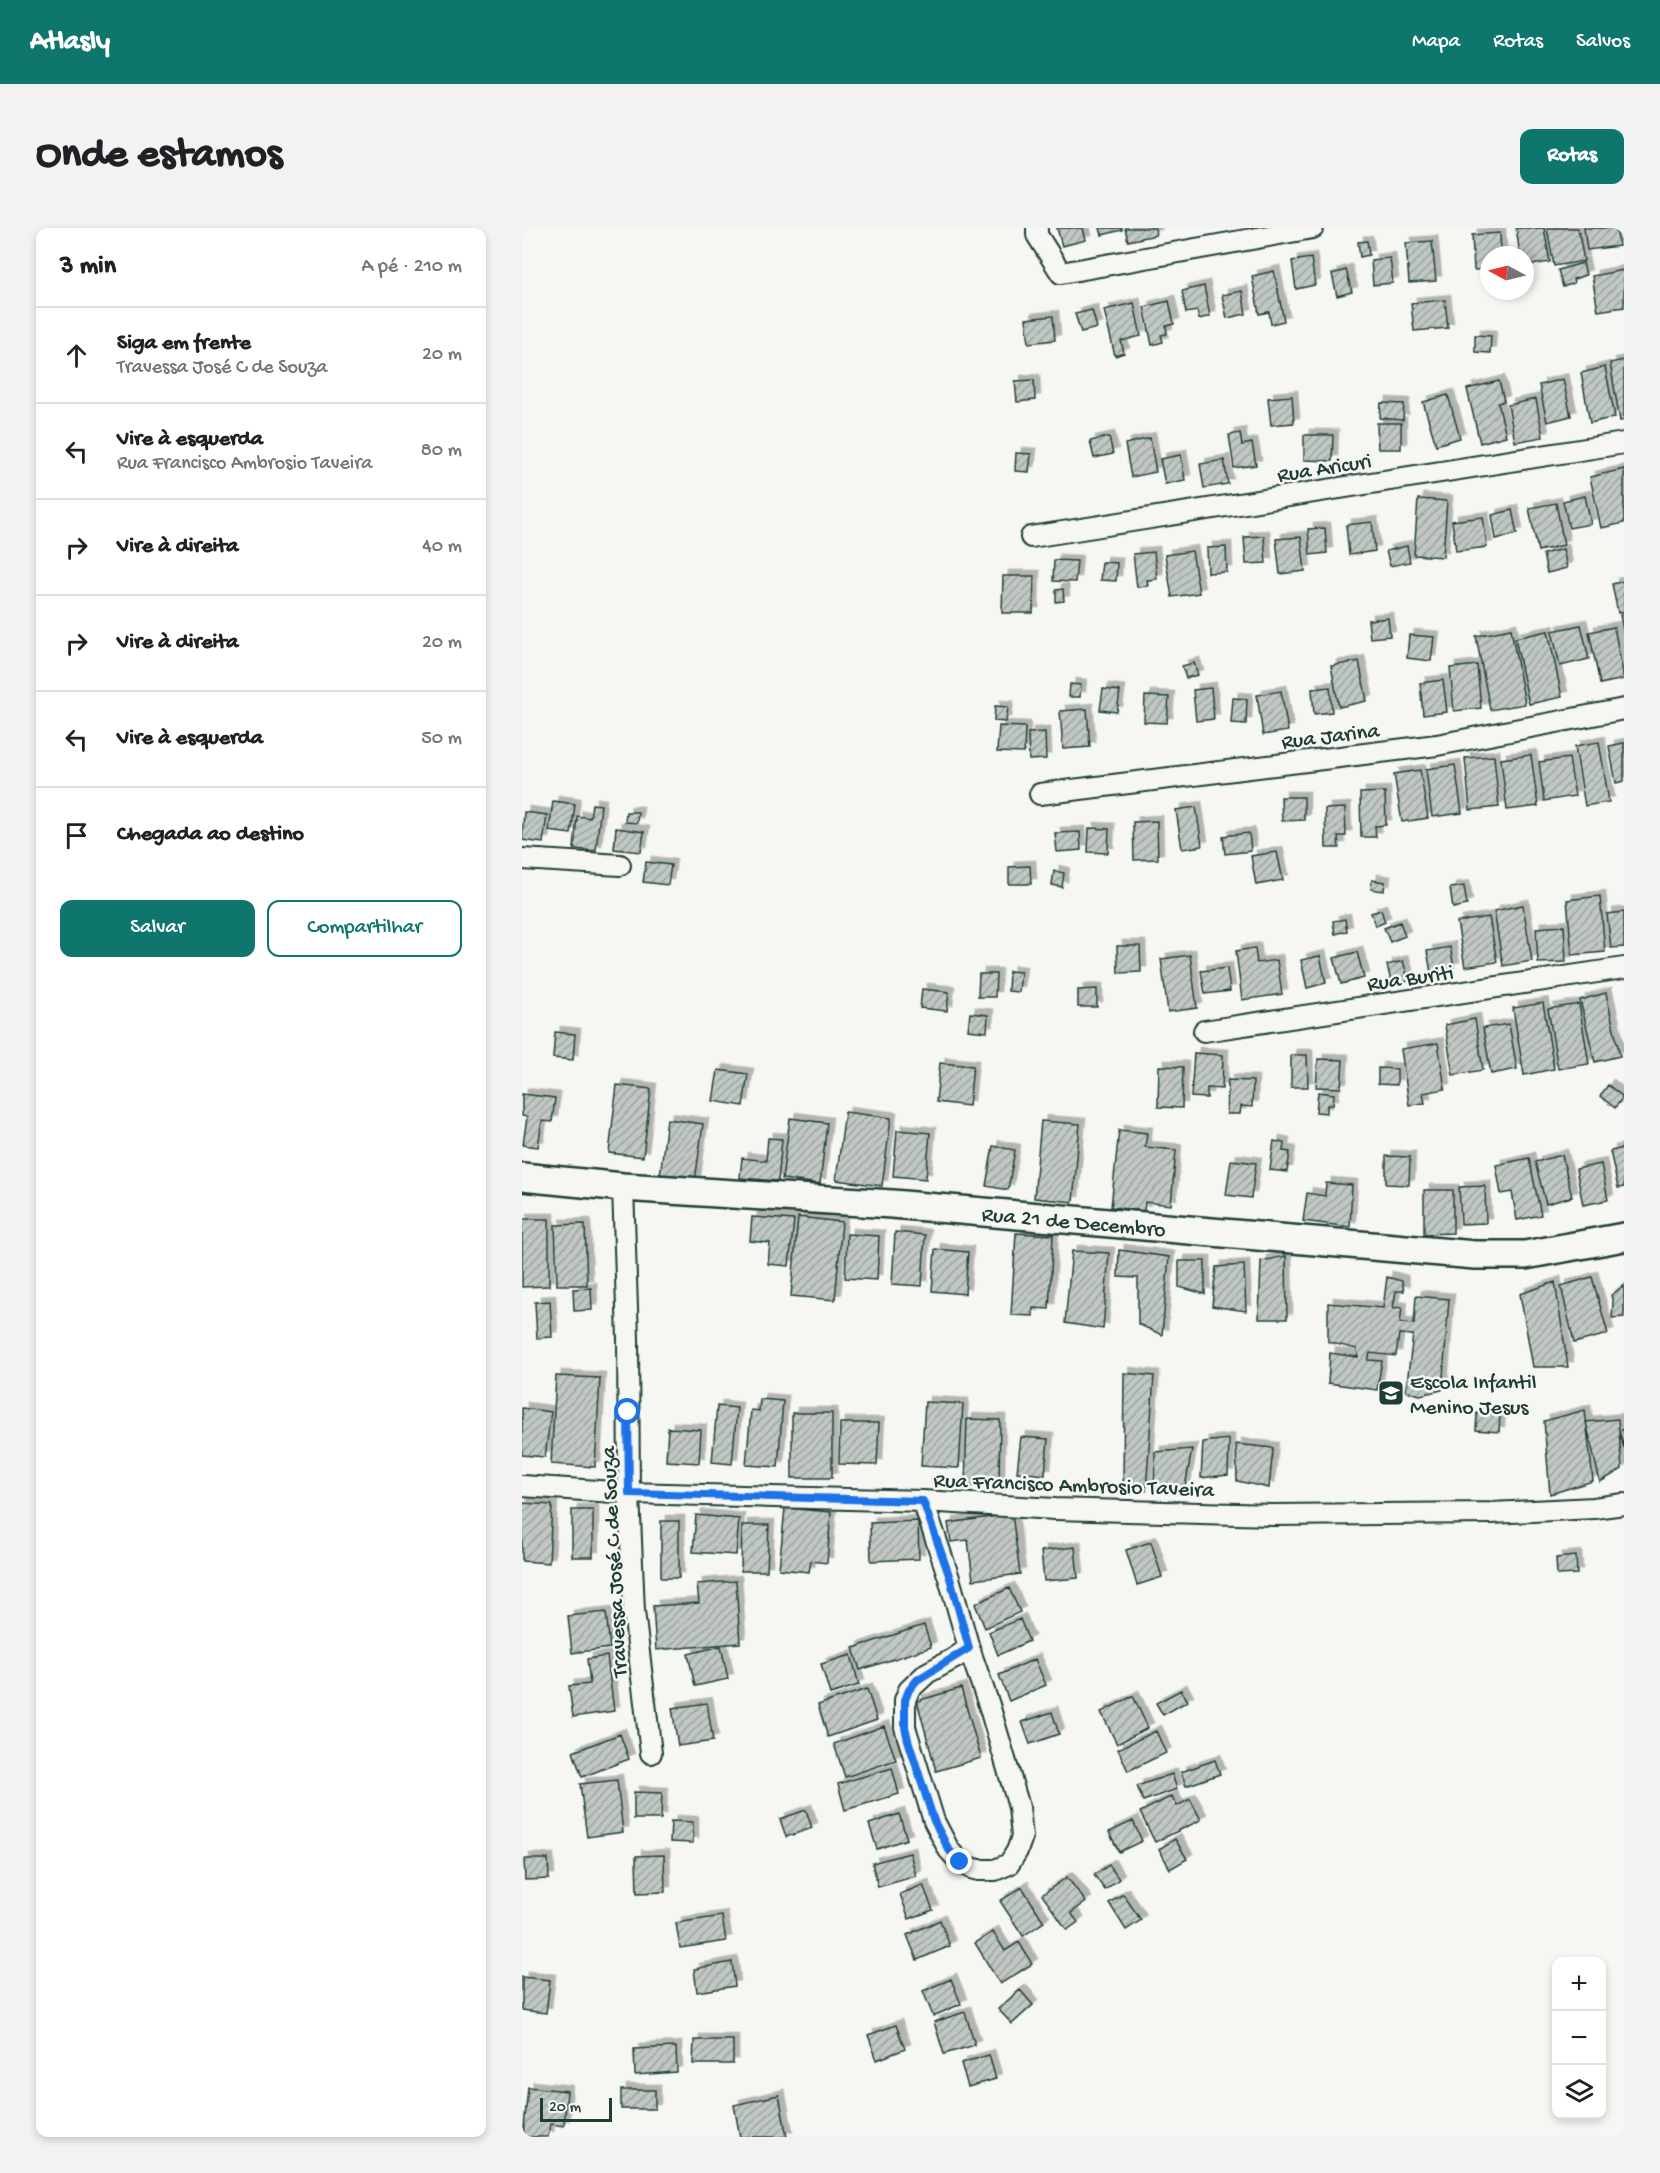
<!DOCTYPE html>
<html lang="pt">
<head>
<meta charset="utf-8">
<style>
  :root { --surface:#fff; --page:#f2f2f2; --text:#202124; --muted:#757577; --line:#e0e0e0; --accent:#0f766e }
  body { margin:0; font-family:"Gochi Hand",sans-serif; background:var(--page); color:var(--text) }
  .controls { position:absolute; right:18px; bottom:18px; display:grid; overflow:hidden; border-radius:12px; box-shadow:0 3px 9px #0003 }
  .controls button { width:54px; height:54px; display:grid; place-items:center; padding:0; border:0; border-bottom:2px solid var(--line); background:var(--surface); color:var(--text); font:30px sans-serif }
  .compass { position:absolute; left:958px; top:18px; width:54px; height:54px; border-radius:50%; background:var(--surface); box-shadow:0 3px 9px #0003; rotate:277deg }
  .scale { position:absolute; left:18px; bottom:15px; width:72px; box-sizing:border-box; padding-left:6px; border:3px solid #1f3d34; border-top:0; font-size:16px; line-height:21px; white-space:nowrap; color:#1f3d34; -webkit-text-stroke:4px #f6f6f2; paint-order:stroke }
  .stop { position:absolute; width:18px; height:18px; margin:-14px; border:4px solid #1a73e8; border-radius:50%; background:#fff }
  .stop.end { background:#1a73e8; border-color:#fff; box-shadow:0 2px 6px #0008 }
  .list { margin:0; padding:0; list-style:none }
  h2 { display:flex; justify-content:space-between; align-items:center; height:78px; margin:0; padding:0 24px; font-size:26px }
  h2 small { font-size:20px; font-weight:400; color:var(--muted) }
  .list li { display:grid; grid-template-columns:39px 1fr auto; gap:18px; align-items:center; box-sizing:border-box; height:96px; padding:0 24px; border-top:2px solid var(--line) }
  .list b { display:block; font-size:22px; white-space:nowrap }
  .list p { margin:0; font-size:20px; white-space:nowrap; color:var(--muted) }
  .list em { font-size:20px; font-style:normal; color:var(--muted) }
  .actions { display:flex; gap:12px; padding:18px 24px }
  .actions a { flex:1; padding:14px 0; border:2px solid var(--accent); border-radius:12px; text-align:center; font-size:21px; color:var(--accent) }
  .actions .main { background:var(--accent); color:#fff }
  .icon { flex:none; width:33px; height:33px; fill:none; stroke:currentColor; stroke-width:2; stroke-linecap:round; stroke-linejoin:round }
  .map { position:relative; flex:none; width:1102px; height:1909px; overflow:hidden; border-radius:12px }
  header { display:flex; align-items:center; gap:36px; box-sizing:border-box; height:84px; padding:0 30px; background:var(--accent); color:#fff }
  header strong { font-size:28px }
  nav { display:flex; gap:33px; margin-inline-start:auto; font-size:21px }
  .intro { display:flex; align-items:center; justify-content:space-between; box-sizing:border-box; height:144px; padding:0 36px }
  h1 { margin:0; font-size:42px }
  .button { padding:15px 27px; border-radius:12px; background:var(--accent); color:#fff; font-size:21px; font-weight:700 }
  main { display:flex; gap:36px; padding:0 36px }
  aside { flex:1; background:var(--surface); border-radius:12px; box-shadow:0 3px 9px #0003 }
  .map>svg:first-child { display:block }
</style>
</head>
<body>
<header>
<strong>Atlasly</strong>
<nav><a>Mapa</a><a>Rotas</a><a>Salvos</a></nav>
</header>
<div class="intro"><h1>Onde estamos</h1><a class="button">Rotas</a></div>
<main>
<aside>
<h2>3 min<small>A pé · 210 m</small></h2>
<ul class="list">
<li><svg class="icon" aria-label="ahead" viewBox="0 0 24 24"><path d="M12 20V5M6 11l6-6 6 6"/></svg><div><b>Siga em frente</b><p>Travessa José C de Souza</p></div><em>20 m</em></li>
<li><svg class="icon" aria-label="left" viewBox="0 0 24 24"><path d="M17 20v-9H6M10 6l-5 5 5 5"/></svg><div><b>Vire à esquerda</b><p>Rua Francisco Ambrosio Taveira</p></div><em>80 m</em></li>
<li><svg class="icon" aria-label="right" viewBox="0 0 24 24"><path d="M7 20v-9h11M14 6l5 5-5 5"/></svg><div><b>Vire à direita</b></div><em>40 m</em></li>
<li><svg class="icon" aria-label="right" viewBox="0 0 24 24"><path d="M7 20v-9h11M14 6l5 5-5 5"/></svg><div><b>Vire à direita</b></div><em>20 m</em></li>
<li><svg class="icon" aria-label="left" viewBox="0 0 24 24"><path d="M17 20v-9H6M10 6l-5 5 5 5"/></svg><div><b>Vire à esquerda</b></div><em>50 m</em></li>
<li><svg class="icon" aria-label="arrive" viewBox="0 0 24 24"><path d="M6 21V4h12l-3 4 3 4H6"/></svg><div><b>Chegada ao destino</b></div></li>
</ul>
<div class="actions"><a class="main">Salvar</a><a>Compartilhar</a></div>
</aside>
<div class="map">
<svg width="1102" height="1909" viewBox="0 0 1102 1909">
  <defs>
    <pattern id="building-hatch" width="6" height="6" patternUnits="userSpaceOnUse" patternTransform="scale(1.5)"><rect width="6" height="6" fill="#c1c8c3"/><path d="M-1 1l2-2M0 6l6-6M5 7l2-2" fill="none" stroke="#9ca49f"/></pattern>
    <filter id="shadow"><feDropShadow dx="5.5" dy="-5.5" stdDeviation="0" flood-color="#0004"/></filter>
  </defs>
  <rect width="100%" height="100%" fill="#f6f6f2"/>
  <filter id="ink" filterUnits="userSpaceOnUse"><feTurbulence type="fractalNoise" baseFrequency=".0167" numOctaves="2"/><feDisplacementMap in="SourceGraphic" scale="12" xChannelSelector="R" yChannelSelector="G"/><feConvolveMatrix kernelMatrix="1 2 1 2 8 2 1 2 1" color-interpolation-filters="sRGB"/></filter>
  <g filter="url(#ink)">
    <!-- building -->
    <path fill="url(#building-hatch)" stroke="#1f3d34" stroke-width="1.5" filter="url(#shadow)" d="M535 0H561L564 12 540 18Z
      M578 0H600V2L580 7Z
      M603 0H633L634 7 606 13Z
      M994 0H1022L1028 34 1003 38V27H998Z
      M1025 0H1056L1062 33 1032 38Z
      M1062 0H1094L1097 18 1065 22Z
      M978 5 979 27H967V41L952 42 950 7Z
      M845 13 847 27 838 29 836 14Z
      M910 13 914 53 887 55 884 15Z
      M789 30 793 57 774 61 770 33Z
      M868 30 871 55 851 57 849 32Z
      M1061 35 1064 47 1051 51 1052 55 1041 59 1036 42Z
      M824 42 830 64 815 68 810 46Z
      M1102 42V79L1076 83 1070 48Z
      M752 43 762 93 749 96 747 84 737 86 730 48Z
      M682 58 688 88 677 91 675 83 664 85 660 63Z
      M720 63 724 86 705 90 700 67Z
      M923 72 926 100 892 103 889 75Z
      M647 73 652 96 644 98 645 106 639 107 641 114 630 117 622 79Z
      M612 75 619 108 599 113 602 125 593 128 582 82Z
      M570 82 575 100 559 104 553 86Z
      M531 88 533 112 507 115 504 91Z
      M953 107 969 108 968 125 953 124Z
      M1102 132V192L1098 193 1088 135Z
      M1083 139 1093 189 1068 195 1059 145Z
      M1041 151 1049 188 1025 194 1017 157Z
      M512 152 513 172 495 174 493 153Z
      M977 153 982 173 976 175 984 208 958 215 945 161Z
      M926 167 938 210 914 217 901 174Z
      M770 168 772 195 749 197 746 170Z
      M1014 171 1021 209 993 214 986 177Z
      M859 175 882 176 881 192 858 190Z
      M855 195H879V221H856Z
      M718 205 720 217 730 215 734 237 712 240 707 207Z
      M782 207H811L810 233 782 232Z
      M587 209 591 226 572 230 568 213Z
      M628 210 634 244 609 249 603 216Z
      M494 225 509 226 507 244 493 243Z
      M659 227 663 252 643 256 638 231Z
      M702 232 706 256 682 260 678 236Z
      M1102 241V295L1079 300 1068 249Z
      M1063 268 1069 296 1047 300 1041 273Z
      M896 271 925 273 921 329 892 327Z
      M1034 275 1042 317 1016 323 1007 280Z
      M990 282 995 306 974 311 970 287Z
      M961 289 965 319 934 323 930 293Z
      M850 294 853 323 827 327 824 297Z
      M803 300 805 325 788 327 786 301Z
      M742 308 744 335 724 336 722 309Z
      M779 309 783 343 758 346 754 311Z
      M885 318 888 334 868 338 864 323Z
      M704 319 705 344 686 345 685 320Z
      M1041 321 1045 340 1025 345 1021 326Z
      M670 323 677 365 650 369 643 327Z
      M632 324 635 351 625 352 626 358 615 359 611 326Z
      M532 332 555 333 553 354 531 353Z
      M580 334 595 335 594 353 578 352Z
      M481 348H512L511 385H480Z
      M1102 353V384L1096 385 1090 356Z
      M541 361 542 373 534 374V362Z
      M1102 386V408L1098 387Z
      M866 390 868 408 848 410 846 392Z
      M1059 397 1067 431 1038 438 1030 403Z
      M1092 399 1102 451 1078 456 1067 404Z
      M989 401 1003 476 968 482 954 408Z
      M1026 403 1040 469 1007 476 993 410Z
      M887 407 912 409 909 433 885 430Z
      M837 433 845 473 817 479 809 438Z
      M672 435 676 447 664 450 660 438Z
      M955 437 959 480 932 483 928 440Z
      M921 452 925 484 901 487 898 455Z
      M548 456 559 457 558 469H547Z
      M808 459 810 484 792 486 790 461Z
      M689 460 692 491 674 493 671 462Z
      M581 461 598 463 595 484 578 482Z
      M759 463 766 503 741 507 735 467Z
      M623 468 647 469 645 495 622 494Z
      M711 470 725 471 724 496 709 495Z
      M473 478 486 479 484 494 472 493Z
      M565 481 568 519 541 521 538 483Z
      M477 498 503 499 502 525 475 524Z
      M523 504 524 531 507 532 506 505Z
      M1077 514 1087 574 1063 578 1053 518Z
      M1102 515V553L1094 555 1087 518Z
      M1009 527 1016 578 985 582 979 531Z
      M972 528 977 579 948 582 943 530Z
      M1047 530 1053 568 1022 573 1017 534Z
      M933 537 940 585 910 589 904 541Z
      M898 542 906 590 880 594 872 546Z
      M863 564 864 597 853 598 854 609H839L838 565Z
      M759 569H782V592L760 593Z
      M31 573 53 576 49 606 27 603Z
      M70 576 79 577 74 623 52 621 55 588 68 590Z
      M674 579 680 618 660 621 654 582Z
      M823 580 824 608H816L817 620H804L803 581Z
      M2 584 25 587 21 615 0 612Z
      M104 584H116L115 595 103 594Z
      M635 593 636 631 612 632 611 594Z
      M94 600 122 604 119 624 92 621Z
      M567 600 587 601 586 625 566 624Z
      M558 604 559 622 535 624 533 605Z
      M727 605 729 623 703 626 701 608Z
      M755 624 761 652 734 657 729 628Z
      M124 634 149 637 146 657 121 654Z
      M508 638 509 656H487V639Z
      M532 643 542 645 540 659 530 657Z
      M850 652 863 654 862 663 849 661Z
      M942 658 945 677 931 680 928 660Z
      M1078 668 1083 724 1050 727 1045 672Z
      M1001 677 1010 733 981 738 972 683Z
      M859 682 863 694 854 698 849 685Z
      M1102 684V719L1089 720 1085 686Z
      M967 689 975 734 943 739 935 694Z
      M823 691 825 703 813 706 811 693Z
      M878 694 883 708 868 714 862 700Z
      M1042 698 1044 734 1016 735 1014 700Z
      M595 718H618L619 744 596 745Z
      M928 719 932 739 909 744 905 723Z
      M733 720 735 735 755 732 760 766 720 772 714 723Z
      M835 724 842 750 819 756 812 730Z
      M668 727 675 780 646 784 639 731Z
      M798 728 804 755 785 760 779 732Z
      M881 733 887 753 870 757 865 737Z
      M705 740 708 763 683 766 679 743Z
      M487 743 499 744 497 764 486 763Z
      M457 746H474L473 769H456Z
      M400 761 427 764 425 783 398 780Z
      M575 761V779H556V762Z
      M1084 765 1098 828 1073 834 1058 772Z
      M1021 775 1032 841 1002 847 991 780Z
      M1057 776 1067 836 1036 841 1026 781Z
      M448 785 466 787 465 804 446 802Z
      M953 791 961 842 931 847 923 797Z
      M987 796 995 841 969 846 961 800Z
      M33 804 53 806 51 832 31 830Z
      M916 815 923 861 901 865 903 875 887 877 879 821Z
      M672 825 701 827 700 861 685 860V870L669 869Z
      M769 827H785L786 859H769Z
      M796 831 821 832 819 860 794 859Z
      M418 835 451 838 447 878 414 874Z
      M637 838 661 839 660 880 636 879Z
      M856 840 875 841V857L856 856Z
      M196 842 226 846 221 878 191 873Z
      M706 852 731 853 730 879 719 878 718 886H705Z
      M95 857 129 861 121 929 87 925Z
      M1086 857 1101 869 1093 880 1078 868Z
      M796 864 812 866 811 877H805V885L794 884Z
      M0 866 33 870 30 894 20 893 16 919 1 917 5 889 0 888Z
      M323 884 369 890 360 958 314 952Z
      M268 890 305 895 298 956 260 951Z
      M145 891 181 896 173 953 138 948Z
      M519 893 558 896 551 974 512 970Z
      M375 902 408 905 404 951 371 948Z
      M597 902 625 905 623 919 654 922 649 977 623 974 622 983 589 979Z
      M246 910 260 911 256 953 218 950 220 930 244 933Z
      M752 913 762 915 761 923 768 924 765 944 748 942Z
      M471 918 493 922 486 962 464 958Z
      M1102 920V959L1096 960 1088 923Z
      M1040 927 1050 969 1024 976 1013 934Z
      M864 928 888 929 887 957 864 956Z
      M1007 930 1019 987 995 992 990 964 979 966 974 937Z
      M709 932 734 935 729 970 704 967Z
      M1079 936 1086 972 1061 977 1054 941Z
      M804 955 830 957 828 999 781 993 785 965 803 968Z
      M963 958 964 995 939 996 937 959Z
      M902 962H931V1005L902 1006Z
      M230 989 272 992 267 1038 246 1036 248 1015 228 1013Z
      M276 989 320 994 313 1072 269 1068Z
      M0 991H27V1058L0 1059Z
      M63 996 65 1057H35L33 997Z
      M373 1004 403 1007 400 1058 370 1056Z
      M494 1005 531 1007 527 1081 511 1080V1088L489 1087Z
      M325 1006 357 1008 355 1052 323 1050Z
      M413 1021 446 1024 443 1066 410 1063Z
      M597 1022 647 1029 640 1107 616 1096V1050L596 1049Z
      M550 1023 587 1025 581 1101 543 1095Z
      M764 1028 765 1091H737L739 1033Z
      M657 1033H683V1066L657 1059Z
      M722 1037 724 1083 690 1078 694 1039Z
      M865 1049 880 1053 882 1063H874L871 1080 880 1079 878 1095 892 1096 894 1068 927 1071 920 1162 898 1167 884 1163 891 1107 877 1106 874 1128 848 1125 846 1132 860 1133 855 1162 806 1155 808 1125 836 1129 835 1121 806 1114V1075L861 1080Z
      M1070 1049 1086 1106 1052 1115 1039 1058Z
      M1033 1054 1046 1139H1011L998 1066Z
      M1102 1058V1089L1090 1090 1091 1075 1089 1067Z
      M69 1060 70 1082 52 1083 51 1061Z
      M28 1073 30 1109 15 1110 13 1074Z
      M602 1145 632 1148 624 1263 601 1260Z
      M34 1148 78 1150 73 1239 29 1236Z
      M238 1171 261 1173 256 1239 224 1237 229 1182 237 1183Z
      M403 1174 441 1176 437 1240 399 1238Z
      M195 1178 215 1180 210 1236 190 1234Z
      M0 1180 29 1184 23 1229 0 1227Z
      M1063 1182 1071 1253 1028 1266 1022 1193Z
      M270 1185H310V1250H270Z
      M955 1185 978 1186 977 1204 954 1202Z
      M445 1191 478 1192 477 1259 443 1258Z
      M1096 1191 1100 1241 1078 1254 1064 1194Z
      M318 1195H357L355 1237 317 1236Z
      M146 1200 179 1202 177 1235 144 1233Z
      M1102 1201V1220L1097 1203Z
      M499 1209 526 1211 523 1247 495 1244Z
      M707 1211 706 1247 679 1250 681 1214Z
      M714 1216 751 1220 747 1260 715 1253Z
      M670 1221 663 1259 632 1263 633 1224Z
      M0 1275 30 1277 27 1335 0 1333Z
      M263 1280 309 1284 305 1335 289 1333 287 1344 257 1341Z
      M50 1282H71V1329H50Z
      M490 1286 498 1346 451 1352 446 1312 429 1314 426 1295Z
      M174 1287 217 1291 214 1327 171 1324Z
      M139 1293H157V1350H139Z
      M396 1293 397 1331 349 1333 348 1295Z
      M220 1297H247L245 1343H219Z
      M629 1314 640 1349 615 1357 604 1322Z
      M553 1319 556 1350 522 1353 519 1323Z
      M1054 1328 1055 1346 1035 1347 1034 1330Z
      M214 1353 218 1415 134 1422 131 1378 177 1375 175 1356Z
      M487 1360 498 1384 463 1400 453 1376Z
      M84 1384 88 1420 50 1425 46 1388Z
      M498 1391 507 1413 476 1427 467 1404Z
      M402 1397 409 1419 338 1442 331 1420Z
      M199 1418 206 1451 173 1458 166 1426Z
      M329 1427 337 1457 308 1466 299 1436Z
      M85 1428 92 1483 51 1489 47 1458 68 1456 65 1431Z
      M513 1431 524 1457 487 1473 477 1447Z
      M439 1460 459 1530 414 1543 395 1473Z
      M345 1461 355 1492 306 1509 296 1477Z
      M659 1462 666 1473 641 1487 634 1475Z
      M611 1468 626 1500 595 1516 579 1484Z
      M185 1475 191 1513 156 1518 150 1480Z
      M530 1484 537 1506 508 1516 500 1494Z
      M362 1498 374 1532 323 1549 312 1516Z
      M634 1503 644 1525 606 1543 596 1521Z
      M98 1506 107 1531 60 1549 51 1524Z
      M693 1532 698 1546 664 1558 659 1544Z
      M370 1540 377 1566 323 1582 316 1556Z
      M650 1546 655 1561 621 1573 615 1558Z
      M95 1552 101 1604 65 1609 58 1556Z
      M112 1564 140 1565 139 1591H112Z
      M650 1568 655 1578 668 1571 679 1592 633 1614 618 1584Z
      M284 1582 290 1600 264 1609 258 1591Z
      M377 1586 385 1611 355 1621 347 1596Z
      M149 1593 171 1594V1615L148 1614Z
      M611 1593 620 1613 597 1624 587 1604Z
      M653 1611 665 1631 648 1641 637 1621Z
      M388 1625 394 1648 356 1659 350 1635Z
      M142 1627 143 1664 115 1665 114 1628Z
      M2 1631H26L27 1651 3 1652Z
      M587 1637 597 1651 583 1662 572 1647Z
      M545 1649 564 1674 549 1685 556 1694 545 1702 520 1667Z
      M401 1657 411 1682 387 1691 378 1666Z
      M500 1659 522 1694 501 1708 478 1673Z
      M601 1666 619 1692 604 1702 587 1675Z
      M200 1688 204 1713 158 1720 154 1695Z
      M418 1692 428 1718 395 1732 385 1707Z
      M471 1704 483 1723 497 1714 510 1736 478 1756 453 1715Z
      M210 1734 213 1758 175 1764 172 1741Z
      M0 1749 28 1752 24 1785 0 1782Z
      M429 1751 439 1776 411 1788 401 1763Z
      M498 1762 511 1777 490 1796 476 1781Z
      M443 1784 453 1817 422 1826 412 1794Z
      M374 1797 383 1821 355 1832 346 1807Z
      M172 1812H211V1836H171Z
      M154 1819 155 1844 113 1847 112 1821Z
      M467 1827 474 1851 446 1859 439 1835Z
      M6 1859 45 1863 42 1898 28 1896 26 1909H1Z
      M99 1862H133V1881H99Z
      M257 1867 265 1909H218L212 1877Z"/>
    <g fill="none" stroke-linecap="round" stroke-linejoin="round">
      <defs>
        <path id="street" d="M515 0V7L539 45 791 0
          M509 309 1102 215
          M518 566 915 517 1102 481
          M0 631 98 637
          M682 803 1102 740
          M101 959 106 1111 107 1265 112 1383 129 1525
          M0 1258 107 1265 401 1273 533 1281 751 1287 969 1285 1072 1280 1102 1276
          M401 1273 427 1350 447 1420 467 1477 497 1579 500 1609 495 1623 487 1636 473 1642H457L449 1640 438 1634 427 1622 412 1593 383 1499V1472L387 1462 405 1445 433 1430 447 1420"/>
        <path id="secondary" d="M0 949 101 959 370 976 953 1027H1003L1102 1009"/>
      </defs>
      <!-- street casing -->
      <use href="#street" stroke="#1f3d34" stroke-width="24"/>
      <!-- secondary casing -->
      <use href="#secondary" stroke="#1f3d34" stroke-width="32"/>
      <!-- street -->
      <use href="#street" stroke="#f6f6f2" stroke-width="20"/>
      <!-- secondary -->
      <use href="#secondary" stroke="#f6f6f2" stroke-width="27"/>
    </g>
  </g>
  <g fill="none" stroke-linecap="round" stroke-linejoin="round" filter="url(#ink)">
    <!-- route -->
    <path stroke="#1a73e8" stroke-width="8" d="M106 1184 107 1265 401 1273 428 1350 447 1420 395 1452 387 1462 383 1472V1499L386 1512 412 1593 427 1622 438 1634"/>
  </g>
  <!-- icons -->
  <defs>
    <symbol id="school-square" viewBox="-11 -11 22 22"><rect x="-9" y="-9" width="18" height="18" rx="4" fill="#1f3d34" stroke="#f6f6f2"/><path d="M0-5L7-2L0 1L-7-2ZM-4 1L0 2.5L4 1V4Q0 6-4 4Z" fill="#fff"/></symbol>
  </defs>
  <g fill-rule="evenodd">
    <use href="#school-square" x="854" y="1150" width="30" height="30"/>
  </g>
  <g text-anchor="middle" stroke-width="5" stroke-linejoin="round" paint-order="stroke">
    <!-- street labels -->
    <g font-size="22" fill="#1f3d34" stroke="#f6f6f2">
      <text transform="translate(802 238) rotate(-9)" y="8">Rua Aricuri</text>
      <text transform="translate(808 506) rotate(-7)" y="8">Rua Jarina</text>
      <text transform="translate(888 748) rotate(-8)" y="8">Rua Buriti</text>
      <text transform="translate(552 992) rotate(5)" y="8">Rua 21 de Decembro</text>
      <text transform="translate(552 1255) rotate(2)" y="8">Rua Francisco Ambrosio Taveira</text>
      <text transform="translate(90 1334) rotate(-93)" y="8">Travessa José C de Souza</text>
    </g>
    <!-- poi labels -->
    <g font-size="22" fill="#1f3d34" stroke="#f6f6f2" text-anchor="start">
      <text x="888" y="1160">Escola Infantil<tspan x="888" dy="25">Menino Jesus</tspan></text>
    </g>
  </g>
</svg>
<div class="controls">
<button>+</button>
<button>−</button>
<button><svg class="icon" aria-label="layers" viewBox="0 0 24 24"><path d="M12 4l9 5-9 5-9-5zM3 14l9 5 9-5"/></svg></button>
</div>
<svg class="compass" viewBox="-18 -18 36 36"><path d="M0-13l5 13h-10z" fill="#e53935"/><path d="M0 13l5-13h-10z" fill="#757577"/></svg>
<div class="scale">20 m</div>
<div class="stop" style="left:106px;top:1184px"></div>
<div class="stop end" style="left:438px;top:1634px"></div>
</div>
</main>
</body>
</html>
